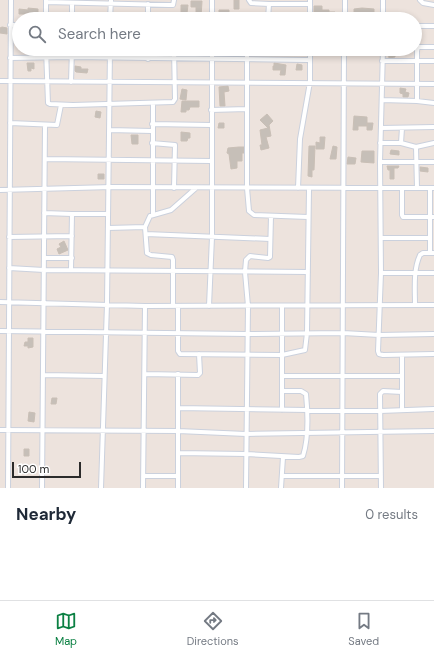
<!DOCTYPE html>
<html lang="en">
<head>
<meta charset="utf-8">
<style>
  :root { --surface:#fff; --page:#f6f6f7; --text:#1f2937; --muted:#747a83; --line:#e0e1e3; --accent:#0b8043 }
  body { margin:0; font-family:"DM Sans",sans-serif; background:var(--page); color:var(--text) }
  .scale { position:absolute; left:12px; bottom:10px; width:69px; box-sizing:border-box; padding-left:4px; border:2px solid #2b2b2b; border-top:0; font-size:11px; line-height:14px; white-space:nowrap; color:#2b2b2b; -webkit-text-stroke:3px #fff; paint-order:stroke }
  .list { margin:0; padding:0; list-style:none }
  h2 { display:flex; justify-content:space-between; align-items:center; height:52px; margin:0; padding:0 16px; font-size:17px }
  h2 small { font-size:13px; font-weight:400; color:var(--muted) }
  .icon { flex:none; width:22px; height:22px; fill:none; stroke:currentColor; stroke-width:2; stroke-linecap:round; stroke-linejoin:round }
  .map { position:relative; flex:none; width:434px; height:488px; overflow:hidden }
  .search { position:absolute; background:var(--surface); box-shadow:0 2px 6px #0003; left:12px; right:12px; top:12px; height:44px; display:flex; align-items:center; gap:10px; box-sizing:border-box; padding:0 14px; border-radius:22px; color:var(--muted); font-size:15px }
  .sheet { height:112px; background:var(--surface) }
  nav { display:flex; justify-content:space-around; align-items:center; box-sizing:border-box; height:56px; border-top:1px solid var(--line); background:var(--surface); font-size:11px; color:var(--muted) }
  nav a { display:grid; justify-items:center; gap:2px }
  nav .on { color:var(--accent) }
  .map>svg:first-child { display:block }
</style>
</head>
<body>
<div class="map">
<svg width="434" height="488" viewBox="0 0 434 488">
  <rect width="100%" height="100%" fill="#ede3dd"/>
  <!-- building -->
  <path fill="#c6bfb8" stroke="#c9bfb6" d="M234 0H239V9H234Z
    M191 1H202L201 17H196V7H191Z
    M181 5H188L187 13H181Z
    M314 6H322V10H329V12H335V19L326 18V17L316 15V12H314Z
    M28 8 38 9V14H19V9L28 10Z
    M362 8 374 9V14L354 15V9Z
    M219 10H229V14H219Z
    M2 27 7 28V34L0 33V28Z
    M388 50H395V57L389 58Z
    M27 63H34V69L31 68V71H28Z
    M274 63 286 65 285 75H280L281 70H273V66H274Z
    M297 64 302 65V70H296Z
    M75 66 81 67V69H88L87 73 76 72 75 71Z
    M228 86 229 91 224 92 225 106H220L219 87Z
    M400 88 406 89 405 92 409 93 408 97H403V94L400 93Z
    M182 89 187 90 186 100 180 99Z
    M182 101H199V107H190L189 110H186V112H181Z
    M96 111 101 112 100 118 95 117Z
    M267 114 273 121 269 125 271 136 266 137 269 148 261 150 260 145H262L260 130 268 128 260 120Z
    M354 116 367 117V126H358V130H353Z
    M219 123H224V128H218Z
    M367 123H373L372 130H367Z
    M181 132 190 133V138H188L187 141H181Z
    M131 135H138V144H132Z
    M320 137H325L324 149H316V142L320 143Z
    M309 146H315L314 170H312V177L308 176Z
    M333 146 337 147 336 159H330Z
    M239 147H244V153H242V161H237V168L231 169 229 154 227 153 228 148Z
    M391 150 399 151V155L390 154Z
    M362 151H374V163L361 162Z
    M348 157 356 158 355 164H347Z
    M387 166H399L398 168H394V179H390V170H388Z
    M420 167 428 168V172L420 171Z
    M98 174H104V179H98Z
    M64 241 68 250 59 254 57 249 61 247 59 244Z
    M28 338H33V347L28 348V346H24L25 342H28Z
    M52 398H57L56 404H51Z
    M29 412 35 413 34 422 28 421Z
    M24 449H29V456H24Z"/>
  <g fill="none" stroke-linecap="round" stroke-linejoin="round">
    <defs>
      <path id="street" d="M212 0V19
        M249 0 251 3 269 4 268 19
        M383 0V19
        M420 0 423 3 434 5
        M46 2 169 5H173L174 0
        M269 4H310
        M46 19V0
        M72 19V3
        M110 19 111 0
        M148 19V4
        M310 19V0
        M345 19V0
        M10 25H19
        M415 26H434
        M46 49 48 103 50 104 73 105 173 102 175 99 174 49
        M148 49V59
        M247 49V188L249 211 254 215 308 217
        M383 49 380 162 381 273 378 351 379 354 383 355 434 354
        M10 58 72 57 309 60
        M382 61H434
        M0 81 434 84
        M71 82 72 49
        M382 100 417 101 434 103
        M417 101V49L419 47H434
        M153 103V215
        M211 110 247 109
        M10 123 57 125 61 105
        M152 124 211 125
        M381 128 434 127
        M109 130 152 131
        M152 143 175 145 174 188
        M380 143H401L416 147
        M401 143 402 128
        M45 159 211 161
        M380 162H434
        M298 188 300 139 310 82V49
        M402 188V215L403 217H434
        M417 188 416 147 434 143
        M0 190 112 187 434 188
        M44 213 72 214 71 270
        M72 214H108
        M108 228 145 227
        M146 234 270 239
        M9 237 72 236
        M381 238H430
        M430 253V188
        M44 258H72
        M9 268 44 270 308 272
        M381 273H434
        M0 302 145 306 434 305
        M415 305C415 289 413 270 420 255L423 253H434
        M173 306V260L172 257 151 255 147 253 145 227 150 216 171 210 196 188
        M178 306V351L180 354 282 355 305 350 307 333 309 189
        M209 306 212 237V49
        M282 306V410
        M0 331 248 334 343 333 379 335 434 334
        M402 356V409
        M145 374 198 375 200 373 199 354
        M43 375 104 376
        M282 376H402
        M178 408 380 411 434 409
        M0 430 178 431 246 434 434 431
        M178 453 246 454 299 457 303 456C309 437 308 414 306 394L301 391H282
        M143 476H178
        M282 476H381
        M8 488 11 0
        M42 488 45 125
        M101 488 107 304 110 49
        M143 488 145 306
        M178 488V374
        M246 488 248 306 245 272 246 260 250 256 268 258 270 257 271 216
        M281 488 283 457
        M342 488 344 49
        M381 488 380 394 383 391 402 392"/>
    </defs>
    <!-- street casing -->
    <use href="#street" stroke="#cbd1dd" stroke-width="6"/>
    <!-- street -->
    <use href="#street" stroke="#fff" stroke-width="4"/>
  </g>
</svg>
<div class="scale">100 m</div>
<div class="search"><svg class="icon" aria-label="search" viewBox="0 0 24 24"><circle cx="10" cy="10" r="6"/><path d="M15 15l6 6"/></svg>Search here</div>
</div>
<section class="sheet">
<h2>Nearby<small>0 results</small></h2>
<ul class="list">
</ul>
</section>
<nav>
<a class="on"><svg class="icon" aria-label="map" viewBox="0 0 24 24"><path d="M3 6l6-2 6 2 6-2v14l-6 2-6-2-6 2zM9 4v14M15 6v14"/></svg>Map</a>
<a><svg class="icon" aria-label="directions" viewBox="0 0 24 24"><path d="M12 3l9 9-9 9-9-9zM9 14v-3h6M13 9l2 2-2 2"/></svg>Directions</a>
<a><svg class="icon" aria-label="saved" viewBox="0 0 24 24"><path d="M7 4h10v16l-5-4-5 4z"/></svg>Saved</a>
</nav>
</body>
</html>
